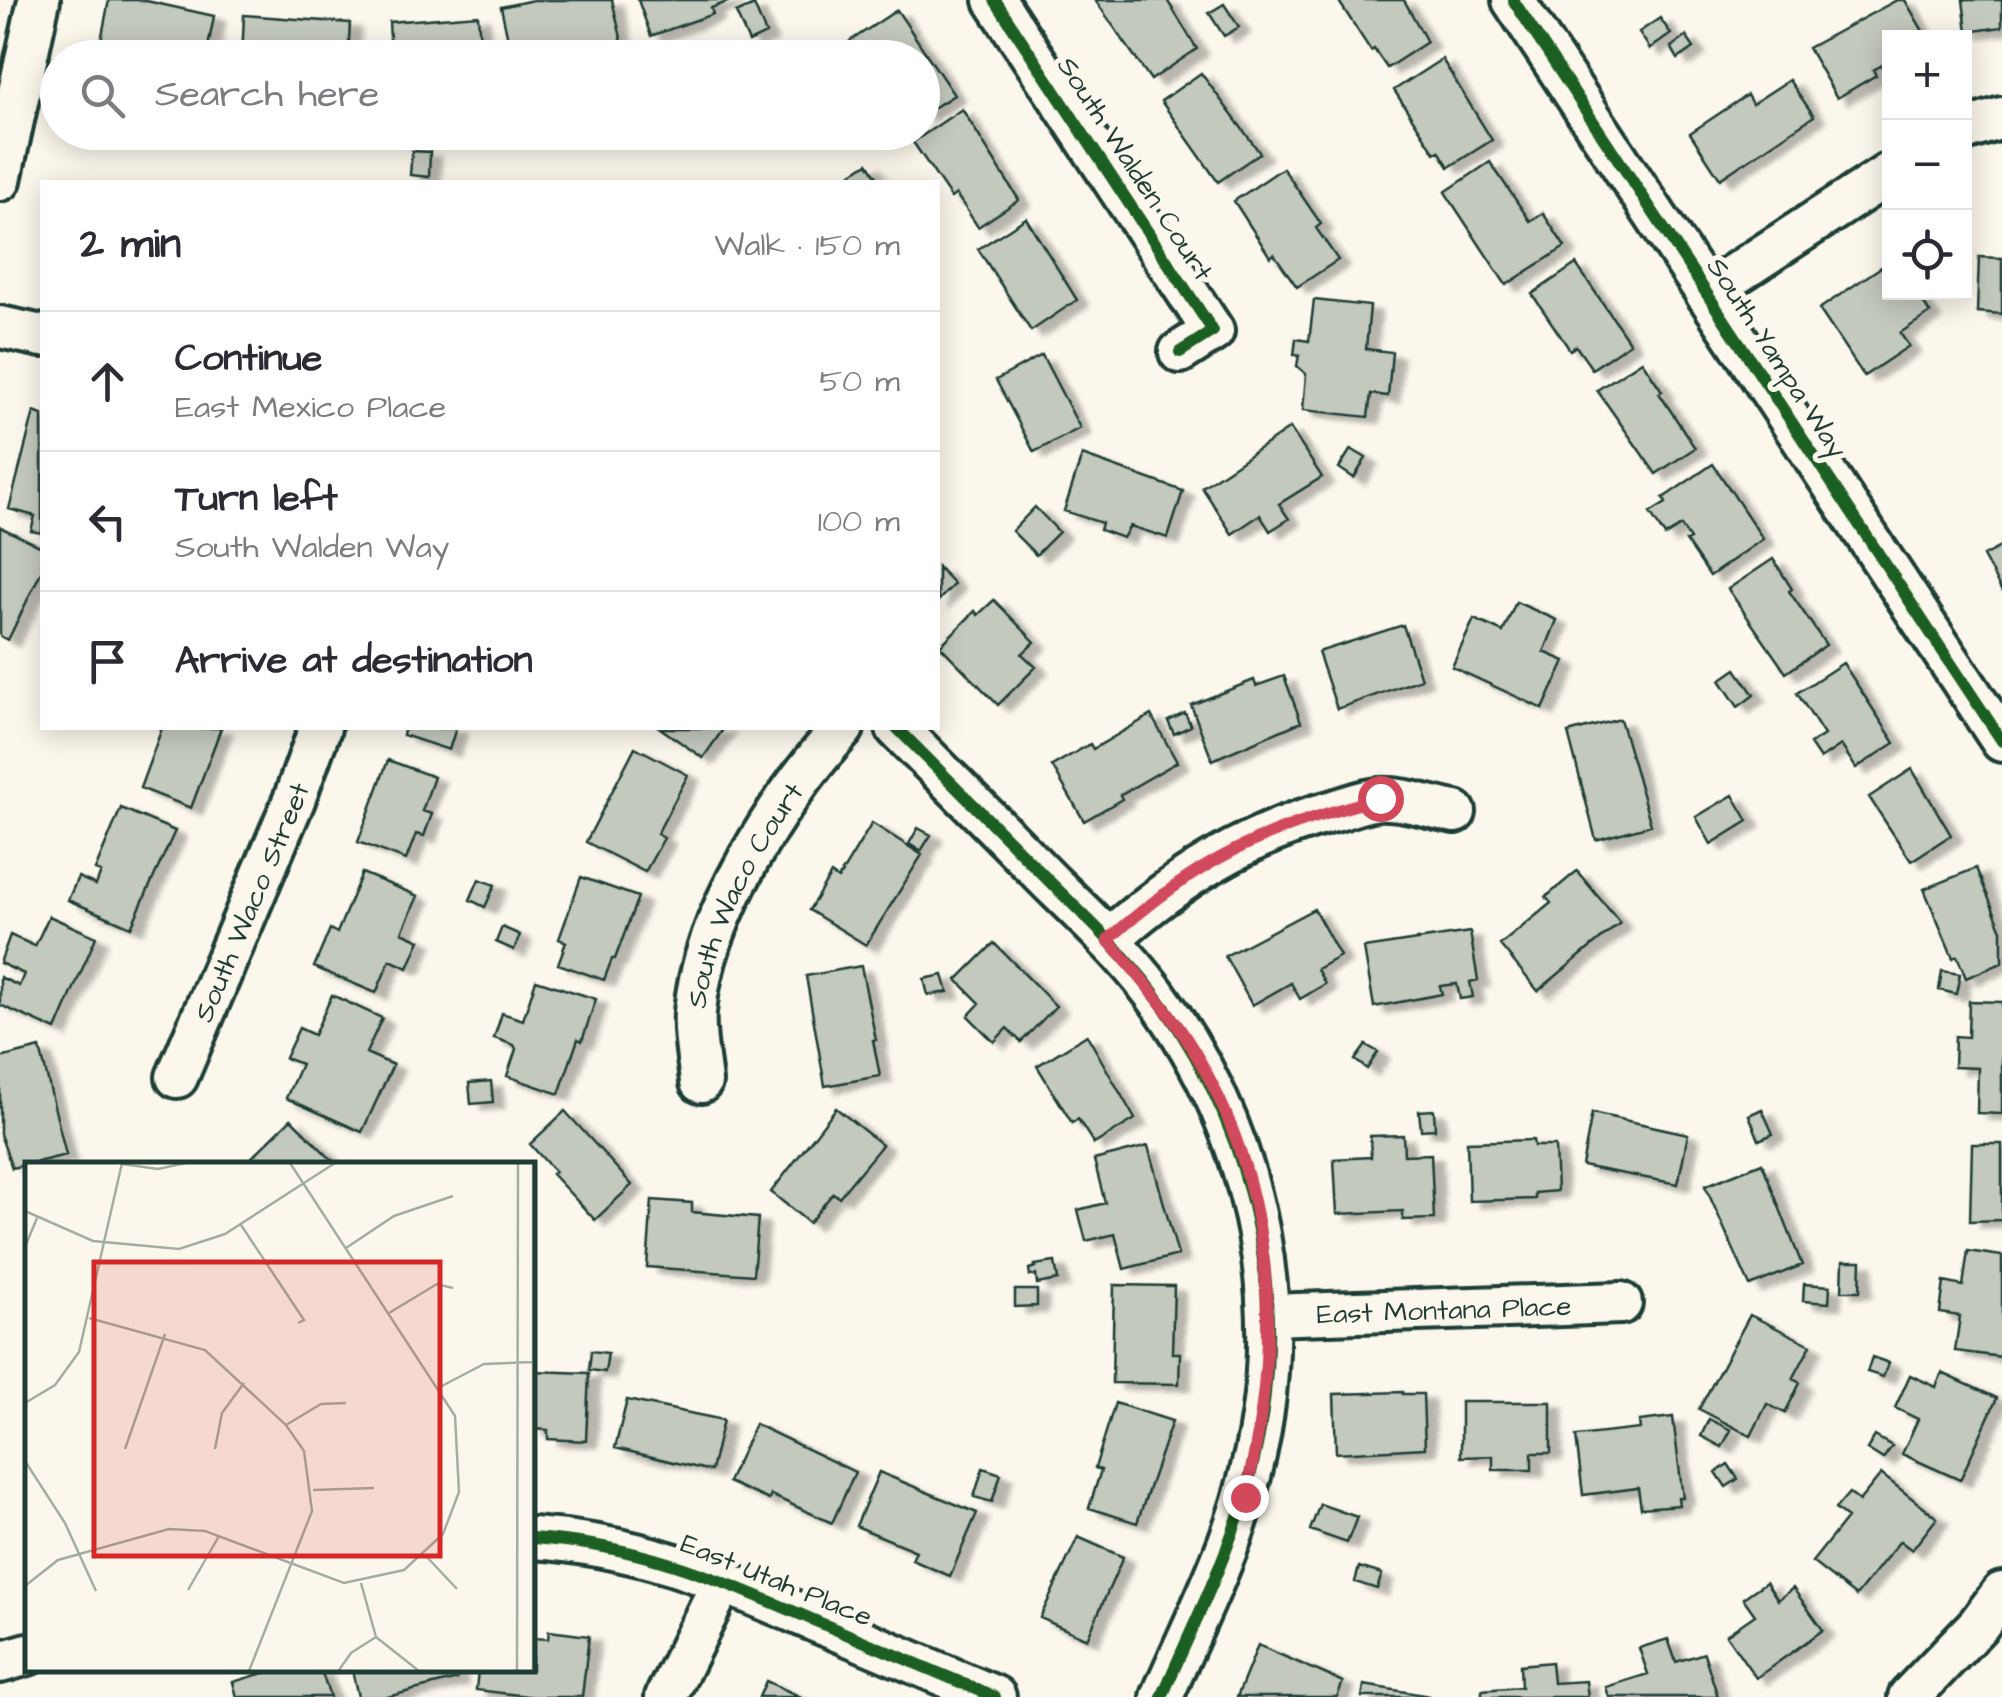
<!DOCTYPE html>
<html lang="en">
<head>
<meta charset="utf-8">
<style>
  :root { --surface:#fff; --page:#f2f2f3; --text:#2b2b33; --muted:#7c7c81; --line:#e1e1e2 }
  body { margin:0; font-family:"Architects Daughter",sans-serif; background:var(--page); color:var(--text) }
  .controls { position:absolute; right:30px; top:30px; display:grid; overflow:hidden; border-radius:0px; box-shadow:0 5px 25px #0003 }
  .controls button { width:90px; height:90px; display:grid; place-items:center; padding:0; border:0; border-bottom:2px solid var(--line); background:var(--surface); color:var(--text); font:50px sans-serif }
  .stop { position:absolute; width:30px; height:30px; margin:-22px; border:8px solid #d1495b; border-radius:50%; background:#fff }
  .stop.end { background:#d1495b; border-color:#fff; box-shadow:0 2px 10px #0008 }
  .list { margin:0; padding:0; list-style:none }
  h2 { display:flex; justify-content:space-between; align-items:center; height:130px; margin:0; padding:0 40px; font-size:42px }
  h2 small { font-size:32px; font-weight:400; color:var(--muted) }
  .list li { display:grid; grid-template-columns:65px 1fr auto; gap:30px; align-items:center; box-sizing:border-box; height:140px; padding:0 40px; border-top:2px solid var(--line) }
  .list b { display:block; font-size:38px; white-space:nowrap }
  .list p { margin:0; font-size:32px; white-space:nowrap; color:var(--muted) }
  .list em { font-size:32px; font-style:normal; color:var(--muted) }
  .icon { flex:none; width:55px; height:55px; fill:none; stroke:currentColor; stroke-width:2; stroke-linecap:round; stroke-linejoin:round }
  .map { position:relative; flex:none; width:2002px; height:1697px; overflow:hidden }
  .search { position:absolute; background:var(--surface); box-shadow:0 5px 25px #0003; left:40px; top:40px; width:900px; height:110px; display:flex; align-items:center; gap:25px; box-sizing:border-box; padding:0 35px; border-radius:55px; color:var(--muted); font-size:38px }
  .panel { position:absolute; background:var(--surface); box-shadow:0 5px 25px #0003; left:40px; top:180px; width:900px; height:550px; border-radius:0px }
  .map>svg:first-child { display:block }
</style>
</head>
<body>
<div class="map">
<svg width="2002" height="1697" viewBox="0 0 2002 1697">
  <defs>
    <filter id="shadow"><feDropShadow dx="11" dy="6" stdDeviation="2.5" flood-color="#0004"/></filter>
  </defs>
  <rect width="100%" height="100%" fill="#fbf7ec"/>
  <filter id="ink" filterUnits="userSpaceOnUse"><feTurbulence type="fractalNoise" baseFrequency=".01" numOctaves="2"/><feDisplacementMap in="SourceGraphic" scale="20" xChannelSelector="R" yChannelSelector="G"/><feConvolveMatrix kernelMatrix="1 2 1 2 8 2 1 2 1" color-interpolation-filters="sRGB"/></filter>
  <g filter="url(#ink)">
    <!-- building -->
    <path fill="#c4c9be" stroke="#1f3d34" stroke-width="2.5" filter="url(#shadow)" d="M109 0H142L214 16 206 58H130L99 51Z
      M533 0H612L622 42 555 58H512L501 7Z
      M638 0H733L711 8 713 14 651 36Z
      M1095 0H1167L1197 49 1151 80Z
      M1338 0H1404L1427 42 1387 68 1374 49 1371 51Z
      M1897 0H1905L1927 38H1890V61L1873 70 1876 75 1837 98 1808 48Z
      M1963 0H2002V27L1967 32Z
      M1224 4 1239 27 1224 36 1209 13Z
      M754 5 766 34 749 42 736 13Z
      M897 10 954 95 922 115V58H861L850 41Z
      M244 15 350 23 348 58H242Z
      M478 15 481 58H391L389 22Z
      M1660 18 1671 34 1650 49 1639 32Z
      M1686 36 1694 48 1678 59 1671 47Z
      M1442 59 1492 140 1449 167 1439 151 1435 153 1394 90Z
      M1201 73 1260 153 1218 182 1161 101Z
      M1789 80 1814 116 1720 179 1690 133 1747 95 1752 104Z
      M962 109 1019 200 978 227 956 194 951 198 913 142Z
      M412 151 430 152 429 177 410 175Z
      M1490 162 1530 221 1543 213 1565 247 1506 285 1445 192Z
      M868 163 877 177 869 182H859L852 173Z
      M1283 168 1321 224 1316 228 1338 260 1297 287 1274 254 1270 257 1234 201Z
      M1026 218 1077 300 1031 331 978 249Z
      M1979 257 2002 258V314L1977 312Z
      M1890 261V292H1916L1930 313 1900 333 1909 346 1864 376 1819 309Z
      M1576 264 1630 343 1592 369 1576 346 1570 350 1532 294Z
      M1314 300 1370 306 1366 349 1392 352 1388 396 1371 394 1368 417 1303 410 1306 374 1297 366 1299 355H1294L1296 339 1309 341Z
      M1042 355 1080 428 1034 452 996 380Z
      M1642 361 1662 391 1659 393 1695 448 1656 474 1597 390Z
      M34 412 42 415V533L31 531 35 516 9 509Z
      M1290 428 1322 477 1279 504 1289 519 1270 531 1260 515 1232 534 1202 487Z
      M1351 449 1366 458 1354 478 1339 468Z
      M1082 455 1183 491 1168 538 1130 526 1123 538 1100 530 1102 523 1064 511Z
      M1713 464 1763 539 1710 576 1686 541 1690 539 1681 526 1665 536 1650 513 1666 503 1663 498Z
      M1035 507 1059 532 1036 555 1012 531Z
      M0 527 42 547V570L8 640 0 636Z
      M2002 546V592L1983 556Z
      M1773 559 1792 589 1789 591 1826 645 1786 673 1728 589Z
      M938 567 954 584 938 601Z
      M994 600 1035 642 1022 654 1036 667 998 705 940 646 975 611 978 615Z
      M1516 602 1557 620 1544 652 1565 661 1543 709 1452 667 1474 619 1503 632Z
      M1403 625 1421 679 1337 709 1318 652Z
      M1843 663 1895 743 1856 768 1841 745 1820 759 1810 744 1824 735 1797 693Z
      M1736 669 1754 695 1738 707 1720 680Z
      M1284 676 1301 722 1212 760 1191 705 1254 680 1256 686Z
      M1185 713 1191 726 1174 734 1168 721Z
      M1151 715 1177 762 1120 795 1122 799 1084 821 1052 766 1090 744 1093 749Z
      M1620 719 1651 825 1596 840 1568 733Z
      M162 728H221L191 808 140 788Z
      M405 728H456L449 750 403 735Z
      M660 728H724L703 758Z
      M635 747 688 775 657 834 664 838 645 872 586 842Z
      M388 760 434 777 422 811 432 814 424 836 416 834 406 860 358 842Z
      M1912 769 1951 835 1911 861 1869 797Z
      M1733 795 1748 821 1711 844 1696 817Z
      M121 808 175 831 131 927 68 900 78 877 96 885 101 872 95 870Z
      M872 823 922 855 866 945 809 910 831 874 838 879Z
      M918 828 931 835 921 851 909 844Z
      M1976 868 2002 930V963L1966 978 1957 956 1953 958 1924 889Z
      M1577 871 1620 923 1538 991 1500 945 1551 903 1546 897Z
      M362 873 418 896 402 932 420 940 408 968 390 960 376 993 314 967 330 929 337 933Z
      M581 877 638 897 615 959H612L604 980 558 964 566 942 559 939Z
      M479 879 495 885 485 907 470 900Z
      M1314 909 1340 956 1317 969 1325 984 1300 999 1291 983 1252 1005 1225 956Z
      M49 916 96 937 56 1030 0 1005V977L19 986 24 974 0 963 10 935 35 946Z
      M502 927 520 935 514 950 496 942Z
      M1470 932 1478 980 1470 982 1473 997 1460 999 1457 984 1440 986 1442 994 1374 1007 1364 948Z
      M994 943 1056 1006 1021 1042 1007 1028 994 1042 968 1016 980 1003 957 980Z
      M861 966 876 1040H873L880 1076 825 1086 806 976Z
      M1942 971 1960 974 1956 994 1939 990Z
      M943 975 948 992 928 995 924 979Z
      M536 980 596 999 582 1041 578 1039 559 1094 507 1076 516 1049 514 1045 494 1038 502 1013 523 1020Z
      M332 995 382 1018 366 1053 393 1065 362 1132 286 1098 301 1064 285 1058 299 1028 314 1035Z
      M1969 1001 2002 1002V1114L1977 1113 1978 1068 1954 1067 1955 1036 1968 1037Z
      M1087 1035 1135 1119 1094 1144 1078 1119 1072 1123 1037 1066Z
      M1366 1045 1378 1052 1367 1069 1355 1060Z
      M40 1048 66 1155 12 1168 0 1134V1058Z
      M491 1081 493 1102 471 1104 469 1083Z
      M836 1108 882 1145 839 1197 833 1193 809 1223 771 1192Z
      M1762 1109 1773 1134 1759 1140 1749 1115Z
      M1434 1110 1435 1129 1421 1130 1419 1111Z
      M565 1111 632 1185 595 1220 552 1174 555 1172 530 1144Z
      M1592 1113 1688 1134 1678 1184 1582 1166Z
      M291 1119 333 1161 329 1164H245Z
      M1403 1135 1404 1155 1431 1154 1434 1219 1403 1220V1211L1337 1214 1334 1159 1371 1157 1370 1136Z
      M1533 1140 1534 1146H1555L1557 1191 1535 1193V1199L1469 1201 1467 1142Z
      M1972 1144H2002V1220L1970 1221Z
      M1148 1146 1178 1255 1124 1269 1115 1234 1086 1241 1078 1210 1105 1203 1094 1160Z
      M1762 1163 1802 1265 1750 1286 1705 1186Z
      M652 1200 692 1203V1212L758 1218 753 1275 647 1267Z
      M1968 1251 2002 1256V1357L1955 1351 1960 1316 1940 1313 1944 1282 1963 1286Z
      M1843 1261H1861L1860 1291H1842Z
      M1055 1262 1058 1280 1037 1284 1036 1275 1030 1276 1029 1269 1036 1267 1035 1265Z
      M1804 1284 1830 1286 1829 1303 1803 1301Z
      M1114 1285 1174 1286 1172 1353H1180L1179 1384 1112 1383Z
      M1015 1290H1037V1306L1015 1307Z
      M1750 1315 1811 1345 1793 1379 1800 1383 1785 1413 1767 1404 1751 1436 1699 1409Z
      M591 1351 608 1353 605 1372 589 1370Z
      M1872 1357 1889 1363 1883 1377 1867 1372Z
      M532 1371 589 1373 586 1441 548 1439V1430L532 1429Z
      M1942 1373 1997 1398 1960 1480 1902 1454 1918 1419 1895 1408 1910 1375 1936 1387Z
      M1403 1392V1394H1423L1425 1448 1336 1453 1334 1394Z
      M627 1400 723 1420 711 1471 615 1448Z
      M1461 1402H1551V1453H1532V1470H1493V1456L1461 1457Z
      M1115 1403 1172 1421 1137 1523 1089 1508 1101 1470 1095 1468Z
      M1673 1417 1683 1498H1678L1679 1505 1641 1508 1638 1488 1583 1495 1576 1436 1640 1429 1639 1421Z
      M1709 1419 1731 1430 1722 1447 1701 1436Z
      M755 1424 855 1472 832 1523 771 1495 769 1500 728 1482Z
      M1875 1436 1892 1446 1883 1459 1867 1449Z
      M1728 1464 1738 1479 1726 1487 1716 1472Z
      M983 1468 1001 1474 992 1502 974 1497Z
      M879 1472 977 1513 950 1576 912 1560 916 1551 856 1526Z
      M1881 1474 1937 1518 1912 1550 1900 1541 1856 1596 1812 1562 1847 1518 1835 1509 1849 1493 1859 1501Z
      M1320 1504 1357 1517 1347 1543 1310 1530Z
      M1078 1537 1123 1557 1087 1639 1040 1618Z
      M1359 1567 1382 1574 1377 1589 1355 1582Z
      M1766 1582 1778 1600 1793 1588 1823 1630 1756 1678 1726 1635 1755 1615 1743 1598Z
      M549 1631 589 1636 582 1697H536L476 1690 478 1670H532V1638L548 1639Z
      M1668 1639 1676 1662 1704 1653 1718 1697H1609L1606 1687 1648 1674 1639 1648Z
      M1258 1645 1343 1682 1337 1697H1237Z
      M1551 1662 1553 1683 1586 1681 1588 1697H1482V1690L1521 1687 1520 1665Z
      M274 1670H321L330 1697H237L233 1682Z
      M352 1670H455L457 1679 387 1697H358Z
      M766 1681 801 1697H759Z
      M1364 1685 1430 1696V1697H1362Z"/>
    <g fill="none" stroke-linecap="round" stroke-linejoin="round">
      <defs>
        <g id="street">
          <path d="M995 0 1213 331 1180 352"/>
          <path d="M1513 0 2002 741"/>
          <path d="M1964 130 2002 118"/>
          <path d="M0 180 39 0"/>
          <path d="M1706 293 1890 173"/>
          <path d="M0 327 42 336"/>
          <path d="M897 728C948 779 1000 831 1051 883 1087 918 1124 953 1154 993 1261 1138 1296 1321 1245 1494 1225 1564 1190 1631 1162 1697"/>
          <path d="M1108 940C1175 880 1246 834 1334 811 1348 807 1364 800 1379 799 1402 797 1432 808 1455 812"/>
          <path id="s1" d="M177 1077 294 800 320 728"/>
          <path id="s2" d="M701 1082C699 1060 693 1035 695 1012 703 916 779 798 843 728"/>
          <path id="s3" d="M1269 1315 1621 1303"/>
          <path d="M532 1538C641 1545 713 1577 811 1619 872 1645 934 1671 995 1697"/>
          <path d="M0 1662 28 1654"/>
          <path d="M666 1697 723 1581"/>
          <path d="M1909 1697 1979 1624 2002 1593"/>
        </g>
      </defs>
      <!-- street casing -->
      <use href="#street" stroke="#1f3d34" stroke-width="48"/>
      <!-- street -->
      <use href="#street" stroke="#fbf7ec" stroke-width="40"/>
      <defs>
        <path id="cycleway" d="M995 0 1213 331 1180 352
          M1513 0 2002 741
          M897 728C948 779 1000 831 1051 883 1087 918 1124 953 1154 993 1261 1138 1296 1321 1245 1494 1225 1564 1190 1631 1162 1697
          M532 1538C641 1545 713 1577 811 1619 872 1645 934 1671 995 1697"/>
      </defs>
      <!-- cycleway casing -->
      <use href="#cycleway" stroke="#fbf7ec" stroke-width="19"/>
      <!-- cycleway -->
      <use href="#cycleway" stroke="#1b5e20" stroke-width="12"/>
    </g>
  </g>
  <g fill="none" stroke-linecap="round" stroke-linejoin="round" filter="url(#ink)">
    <!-- route -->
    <path stroke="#d1495b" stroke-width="12" d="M1245 1497C1284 1338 1276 1176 1184 1035 1161 1001 1135 971 1108 940 1198 859 1264 829 1380 798"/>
  </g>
  <g text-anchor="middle" stroke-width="10" stroke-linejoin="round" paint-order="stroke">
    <!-- street labels -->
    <g font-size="28" fill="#1f3d34" stroke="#fbf7ec">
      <text transform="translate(1136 168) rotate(57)" y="10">South Walden Court</text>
      <text transform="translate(1778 357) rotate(57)" y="10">South Yampa Way</text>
      <text dy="10" stroke="none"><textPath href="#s2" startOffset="198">South Waco Court</textPath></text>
      <text dy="10" stroke="none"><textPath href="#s1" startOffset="190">South Waco Street</textPath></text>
      <text dy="10" stroke="none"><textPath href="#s3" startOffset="175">East Montana Place</textPath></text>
      <text transform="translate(777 1579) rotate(22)" y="10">East Utah Place</text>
    </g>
  </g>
  <!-- overview -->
  <g transform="translate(25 1162)">
    <rect width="510" height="510" fill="#fbf7ec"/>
    <path fill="none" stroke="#a3ada2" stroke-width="2.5" d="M508 1V509M97 2 133 7 161 1M0 49 68 79 154 87 200 72 310 1M216 63 279 158 273 161M0 85 12 56M321 86 369 54 428 34M364 151 412 122 428 126M64 156 180 188 261 263 279 289 287 349 224 509M413 226 459 202 508 200M0 241 30 223 54 190 97 1M261 263 296 242 321 241M100 287 140 172M190 287 197 251 219 221M0 299 40 361 71 429M288 328 349 326M400 393 432 427M336 421 351 475 394 509M0 424 33 398 144 367 180 369 319 421 379 408 418 372 434 330 430 254 265 1M163 428 194 374M314 508 326 491 351 475M492 509 493 1"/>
    <path fill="#d62828" fill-opacity="0.15" stroke="#d62828" stroke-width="5" d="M69 100H415V394H69Z"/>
    <rect width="510" height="510" fill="none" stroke="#1f3d34" stroke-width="5"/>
  </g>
</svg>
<div class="controls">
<button>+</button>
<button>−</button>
<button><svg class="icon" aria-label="locate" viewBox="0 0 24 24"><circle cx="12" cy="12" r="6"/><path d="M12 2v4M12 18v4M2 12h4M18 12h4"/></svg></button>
</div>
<div class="stop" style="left:1380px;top:798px"></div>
<div class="stop end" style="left:1245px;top:1497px"></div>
<div class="search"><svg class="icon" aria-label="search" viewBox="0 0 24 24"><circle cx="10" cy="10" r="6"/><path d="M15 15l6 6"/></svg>Search here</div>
<section class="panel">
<h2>2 min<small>Walk · 150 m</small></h2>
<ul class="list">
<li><svg class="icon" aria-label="ahead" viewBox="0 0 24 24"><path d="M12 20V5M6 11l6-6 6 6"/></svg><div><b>Continue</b><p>East Mexico Place</p></div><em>50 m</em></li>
<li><svg class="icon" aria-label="left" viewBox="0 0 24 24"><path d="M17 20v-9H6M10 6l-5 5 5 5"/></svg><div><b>Turn left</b><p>South Walden Way</p></div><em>100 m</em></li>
<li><svg class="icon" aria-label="arrive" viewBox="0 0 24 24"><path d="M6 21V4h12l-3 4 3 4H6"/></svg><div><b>Arrive at destination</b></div></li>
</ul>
</section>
</div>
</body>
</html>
